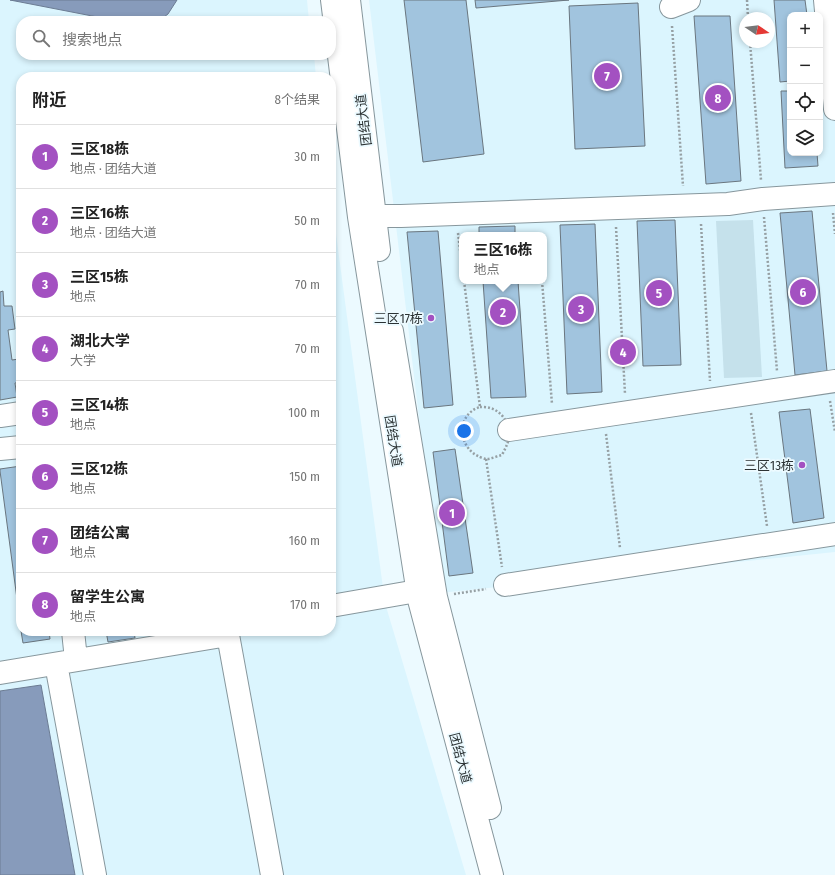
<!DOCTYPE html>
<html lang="zh">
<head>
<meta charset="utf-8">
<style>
  :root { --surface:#fff; --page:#f6f6f6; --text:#222; --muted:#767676; --line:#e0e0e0; --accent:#a351c1 }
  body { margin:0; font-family:"Fira Sans Condensed","Noto Sans SC",sans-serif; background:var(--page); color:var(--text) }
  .controls { position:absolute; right:12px; top:12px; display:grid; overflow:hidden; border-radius:8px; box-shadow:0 2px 6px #0003 }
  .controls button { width:36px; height:36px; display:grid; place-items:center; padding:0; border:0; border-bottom:1px solid var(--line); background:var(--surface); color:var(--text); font:20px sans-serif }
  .compass { position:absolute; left:739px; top:12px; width:36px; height:36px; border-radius:50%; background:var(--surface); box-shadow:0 2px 6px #0003; rotate:103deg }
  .you { position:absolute; left:464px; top:431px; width:14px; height:14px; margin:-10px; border:3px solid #fff; border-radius:50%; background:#1a73e8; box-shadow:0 0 0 6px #1a73e833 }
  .badge { display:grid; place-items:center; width:26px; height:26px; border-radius:50%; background:var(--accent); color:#fff; font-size:13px; font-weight:700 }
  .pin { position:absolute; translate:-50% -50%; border:2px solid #fff; box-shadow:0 1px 4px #0006 }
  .popup { position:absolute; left:459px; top:232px; width:88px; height:52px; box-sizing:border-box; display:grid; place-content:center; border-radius:8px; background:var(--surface); filter:drop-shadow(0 1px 3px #0005); font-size:13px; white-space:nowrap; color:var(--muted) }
  .popup b { font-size:15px; color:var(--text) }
  .popup::after { content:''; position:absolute; left:50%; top:100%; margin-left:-8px; border:8px solid transparent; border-top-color:var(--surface) }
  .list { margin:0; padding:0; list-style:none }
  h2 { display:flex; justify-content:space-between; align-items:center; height:52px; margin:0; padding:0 16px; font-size:17px }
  h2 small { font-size:13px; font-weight:400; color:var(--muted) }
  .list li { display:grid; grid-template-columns:26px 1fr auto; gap:12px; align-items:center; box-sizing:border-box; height:64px; padding:0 16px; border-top:1px solid var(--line) }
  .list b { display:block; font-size:15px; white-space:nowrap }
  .list p { margin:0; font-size:13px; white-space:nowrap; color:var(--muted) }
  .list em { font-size:13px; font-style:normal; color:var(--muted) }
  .icon { flex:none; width:22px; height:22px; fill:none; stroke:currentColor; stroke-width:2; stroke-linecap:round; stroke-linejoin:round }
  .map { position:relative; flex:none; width:835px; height:875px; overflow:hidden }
  .search { position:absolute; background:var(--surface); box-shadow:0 2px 6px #0003; left:16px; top:16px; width:320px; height:44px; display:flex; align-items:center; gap:10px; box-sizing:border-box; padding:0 14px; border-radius:16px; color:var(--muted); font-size:15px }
  .panel { position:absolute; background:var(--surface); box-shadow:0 2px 6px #0003; left:16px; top:72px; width:320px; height:564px; border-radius:16px }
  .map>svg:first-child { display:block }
</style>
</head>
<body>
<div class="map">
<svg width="835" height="875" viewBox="0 0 835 875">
  <rect width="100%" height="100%" fill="#ecfaff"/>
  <!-- built -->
  <path fill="#dbf5fe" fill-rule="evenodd" d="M0 0H307L309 21H21V55H314L316 77H21V631H331V196L385 603 466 875H0Z
    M369 0H835V552L440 593ZM790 15H820V153H790ZM745 18H769V42H745ZM462 235H544V281H462Z"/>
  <!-- green -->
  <path fill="#c5e1eb" d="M753 220 762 377 724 378 716 221Z"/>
  <!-- water -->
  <path fill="#879bbb" stroke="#6c7c93" d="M10 0H177L168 14 160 20 118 21Z
    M41 685 75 875H0V691Z"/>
  <!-- building -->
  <path fill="#a1c4de" stroke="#6a767f" d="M404 0H466L484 154 423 162Z
    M475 0H569L476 8Z
    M774 0H805L807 15H790V81L780 82Z
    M638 3 645 146 575 149 569 6Z
    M694 16H730L741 181 706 184Z
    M781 91H790V153H817L818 166 785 168Z
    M812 211 827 371 795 375 780 213Z
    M675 220 681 365 643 366 637 221Z
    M595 224 602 392 567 394 560 225Z
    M515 226V235H479V227Z
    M438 231 453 405 424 408 407 232Z
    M483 281H518L526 397 491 398Z
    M3 291 4 306H12L15 329 8 330 12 360 19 359 21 372V382L15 383 17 397 0 400V292Z
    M810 409 824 518 793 523 779 412Z
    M455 449 473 573 449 576 433 452Z
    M21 466V629L0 471V469Z
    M21 631H49L50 639 23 643Z
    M106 631H134L135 638 108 642Z"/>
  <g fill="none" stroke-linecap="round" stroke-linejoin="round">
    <defs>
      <path id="minor" d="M825 0 835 109
        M671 7 689 0
        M375 216H401L728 204 763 199 835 194
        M0 416 21 413
        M509 430 835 381
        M0 449 21 447
        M505 585 835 534
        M331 606 417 591
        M73 631 75 650
        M56 664 95 875
        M0 673 228 635 272 875"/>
      <path id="major" d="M332 0 359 217 419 600 492 875
        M349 0 379 250
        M392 331 436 597 490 808"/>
    </defs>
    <!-- minor casing -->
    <use href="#minor" stroke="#87979d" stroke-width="24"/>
    <!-- major casing -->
    <use href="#major" stroke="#87979d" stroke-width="24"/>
    <!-- path -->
    <path stroke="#96a0a4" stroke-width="2.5" stroke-dasharray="2 2" stroke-linecap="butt" d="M747 0 748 18
      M672 26 683 186
      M750 42 761 180
      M833 213 835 234
      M764 217 777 371
      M701 224 710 381
      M616 227 625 394
      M458 233 462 266
      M464 281 480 407
      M542 281 552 404
      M830 401 835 432
      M480 407C483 407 487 407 490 408 502 411 511 425 509 437 508 444 505 449 502 455 497 456 491 459 487 459 484 459 480 457 478 456 461 448 456 423 472 411 474 409 477 408 480 407Z
      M751 413 767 526
      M606 434 620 548
      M486 459 502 567
      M454 594 486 589"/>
    <!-- minor -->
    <use href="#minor" stroke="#fff" stroke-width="22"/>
    <!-- major -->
    <use href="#major" stroke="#fff" stroke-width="22"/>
  </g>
  <!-- markers -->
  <g fill="#a351c1" stroke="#ecfaff" stroke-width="1.5">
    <circle cx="431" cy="318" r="4"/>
    <circle cx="802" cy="465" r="4"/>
  </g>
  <g text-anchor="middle" stroke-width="3.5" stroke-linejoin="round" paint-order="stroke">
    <!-- street labels -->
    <g font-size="13" fill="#2c3335" stroke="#ecfaff">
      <text transform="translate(363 120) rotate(-97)" y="5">团结大道</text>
      <text transform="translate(394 441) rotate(81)" y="5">团结大道</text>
      <text transform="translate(461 758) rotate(75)" y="5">团结大道</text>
    </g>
    <!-- poi labels -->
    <g font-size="13" fill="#2c3335" stroke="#ecfaff" text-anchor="end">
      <text x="423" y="323">三区17栋</text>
      <text x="794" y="470">三区13栋</text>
    </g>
  </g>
</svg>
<div class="controls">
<button>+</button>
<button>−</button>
<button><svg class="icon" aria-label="locate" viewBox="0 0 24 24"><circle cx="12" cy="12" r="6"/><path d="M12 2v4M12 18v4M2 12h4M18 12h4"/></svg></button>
<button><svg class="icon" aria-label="layers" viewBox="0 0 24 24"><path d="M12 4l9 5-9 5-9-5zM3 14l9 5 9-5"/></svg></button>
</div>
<svg class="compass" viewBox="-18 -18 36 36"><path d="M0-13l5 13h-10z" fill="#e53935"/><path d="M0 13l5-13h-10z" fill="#767676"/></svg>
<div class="you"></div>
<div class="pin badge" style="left:452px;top:513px">1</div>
<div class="pin badge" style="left:503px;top:312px">2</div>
<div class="popup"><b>三区16栋</b>地点</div>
<div class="pin badge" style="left:581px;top:309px">3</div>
<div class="pin badge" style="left:623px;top:352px">4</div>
<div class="pin badge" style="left:659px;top:293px">5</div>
<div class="pin badge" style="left:803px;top:292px">6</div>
<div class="pin badge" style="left:607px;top:76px">7</div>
<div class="pin badge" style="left:718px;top:98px">8</div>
<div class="search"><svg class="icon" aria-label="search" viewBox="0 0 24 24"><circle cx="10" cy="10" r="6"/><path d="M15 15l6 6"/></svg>搜索地点</div>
<section class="panel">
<h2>附近<small>8个结果</small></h2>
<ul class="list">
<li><span class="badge">1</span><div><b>三区18栋</b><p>地点 · 团结大道</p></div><em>30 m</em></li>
<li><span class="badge">2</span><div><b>三区16栋</b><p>地点 · 团结大道</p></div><em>50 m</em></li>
<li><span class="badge">3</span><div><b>三区15栋</b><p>地点</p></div><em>70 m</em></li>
<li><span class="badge">4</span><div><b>湖北大学</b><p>大学</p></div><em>70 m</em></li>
<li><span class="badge">5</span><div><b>三区14栋</b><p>地点</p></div><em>100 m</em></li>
<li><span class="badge">6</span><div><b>三区12栋</b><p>地点</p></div><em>150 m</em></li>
<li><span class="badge">7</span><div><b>团结公寓</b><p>地点</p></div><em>160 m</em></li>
<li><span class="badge">8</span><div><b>留学生公寓</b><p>地点</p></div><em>170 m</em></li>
</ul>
</section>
</div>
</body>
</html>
